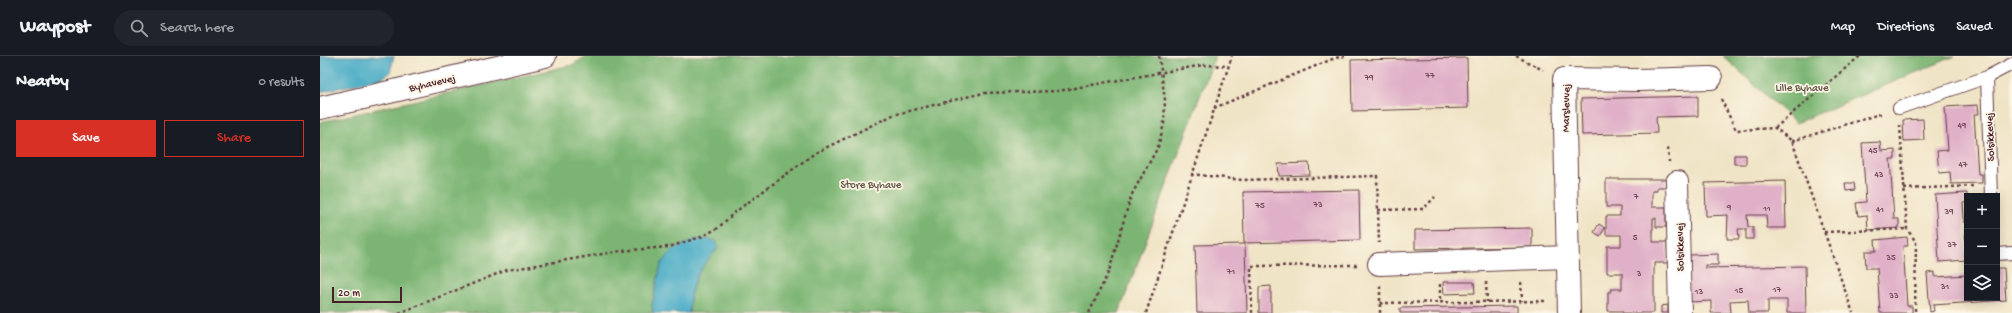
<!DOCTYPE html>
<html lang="en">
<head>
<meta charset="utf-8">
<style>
  :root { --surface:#171b24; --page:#20242c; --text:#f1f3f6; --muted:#9ea1a6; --line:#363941; --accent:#d93025 }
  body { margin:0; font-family:"Gochi Hand",sans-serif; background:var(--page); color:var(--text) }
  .controls { position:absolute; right:12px; bottom:12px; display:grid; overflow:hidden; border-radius:0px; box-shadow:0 2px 10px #0003 }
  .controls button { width:36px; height:36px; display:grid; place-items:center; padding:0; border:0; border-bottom:1px solid var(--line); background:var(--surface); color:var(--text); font:20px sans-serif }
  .scale { position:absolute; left:12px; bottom:10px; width:70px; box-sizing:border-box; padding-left:4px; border:2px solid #4a1f2b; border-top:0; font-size:11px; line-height:14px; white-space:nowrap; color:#4a1f2b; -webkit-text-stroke:3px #fcf5e5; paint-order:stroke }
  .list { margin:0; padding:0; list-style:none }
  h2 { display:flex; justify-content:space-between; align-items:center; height:52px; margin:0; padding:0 16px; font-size:17px }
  h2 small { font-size:13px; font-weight:400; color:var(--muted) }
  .actions { display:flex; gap:8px; padding:12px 16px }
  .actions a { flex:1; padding:9px 0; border:1px solid var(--accent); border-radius:0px; text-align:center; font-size:14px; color:var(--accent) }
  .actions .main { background:var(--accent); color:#fff }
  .icon { flex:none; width:22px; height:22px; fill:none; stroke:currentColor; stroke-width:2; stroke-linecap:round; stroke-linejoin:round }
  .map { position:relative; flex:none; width:1692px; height:257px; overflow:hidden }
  header { display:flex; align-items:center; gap:24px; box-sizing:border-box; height:56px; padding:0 20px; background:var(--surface); border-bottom:1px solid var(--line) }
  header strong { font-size:19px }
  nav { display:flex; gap:22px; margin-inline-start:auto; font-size:14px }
  .search { width:280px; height:36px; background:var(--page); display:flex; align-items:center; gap:10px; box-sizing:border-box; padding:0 14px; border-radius:22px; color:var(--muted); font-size:15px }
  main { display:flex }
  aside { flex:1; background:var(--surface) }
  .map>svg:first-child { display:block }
</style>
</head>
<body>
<header>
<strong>Waypost</strong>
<div class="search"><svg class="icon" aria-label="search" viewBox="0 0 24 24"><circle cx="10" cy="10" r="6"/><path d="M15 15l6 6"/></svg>Search here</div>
<nav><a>Map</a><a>Directions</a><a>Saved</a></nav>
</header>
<main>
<aside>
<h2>Nearby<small>0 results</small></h2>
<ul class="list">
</ul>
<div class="actions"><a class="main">Save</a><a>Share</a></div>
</aside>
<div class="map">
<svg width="1692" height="257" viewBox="0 0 1692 257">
  <rect width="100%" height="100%" fill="#fcf5e5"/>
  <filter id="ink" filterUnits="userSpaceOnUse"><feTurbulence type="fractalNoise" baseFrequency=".025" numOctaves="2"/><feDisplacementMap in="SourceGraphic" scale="8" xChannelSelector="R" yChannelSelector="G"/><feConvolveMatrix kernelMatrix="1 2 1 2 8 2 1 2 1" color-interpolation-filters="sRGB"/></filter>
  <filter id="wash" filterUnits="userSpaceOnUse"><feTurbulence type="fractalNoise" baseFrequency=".012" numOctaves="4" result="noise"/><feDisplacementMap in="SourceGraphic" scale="16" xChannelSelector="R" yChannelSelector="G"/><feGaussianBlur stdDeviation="0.9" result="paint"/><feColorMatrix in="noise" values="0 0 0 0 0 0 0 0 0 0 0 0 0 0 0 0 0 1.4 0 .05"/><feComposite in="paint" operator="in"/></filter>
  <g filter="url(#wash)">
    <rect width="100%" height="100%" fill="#f0e4c6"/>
    <!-- forest -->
    <path fill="#7cb573" stroke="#636a4f" d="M267 0H895L799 257H369C369 228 379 213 398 192L341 208 332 249 333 257H0V66L252 9Z
      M1403 0H1635L1476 67Z"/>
    <!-- water -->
    <path fill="#46abc6" stroke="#486578" d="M0 0H74L70 17 60 23 0 36Z
      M387 183 396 185 398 192C379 213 369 228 369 257H333L332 249 341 208 353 194 374 184Z"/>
    <g id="blocks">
      <!-- building -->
      <path fill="#e0b0c8" d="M1147 2 1148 52 1032 55 1031 4Z
        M1378 40V60L1336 61 1337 77 1262 79 1261 43Z
        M1658 49 1659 58H1654L1658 118H1662V127L1631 128 1630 116 1619 117 1617 95 1628 94 1625 51Z
        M1603 63 1604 84 1584 85 1583 64Z
        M1560 86 1561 95 1575 94V103H1570L1574 163H1579V172L1548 174 1547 159 1538 160 1536 147 1546 146 1542 87Z
        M1414 99H1426V108H1414Z
        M989 107 990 119 959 120 958 108Z
        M1286 123H1346V131H1337V135H1332V151H1346V171H1336V162H1333V186H1347L1348 207H1334V257H1302V255H1288V236H1291V233H1302V217H1287V190H1301V179H1286V160H1300V151H1286Z
        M1465 125 1466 172H1447L1446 159H1427L1428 171H1433V183H1426V173H1418L1419 183H1407L1408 159 1386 160 1385 127Z
        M1525 127H1534L1535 134 1526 135Z
        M1039 134 1040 184 924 187 923 136Z
        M1647 137V146L1643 147 1647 204 1619 206 1615 139Z
        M1279 168 1285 172 1280 180 1274 176Z
        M1212 172V191L1095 193V174Z
        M1587 181 1588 190H1583L1587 250H1592V257H1560L1557 212H1546L1545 195H1556L1555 184Z
        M925 188 927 257H877L875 189Z
        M1398 198V209H1385V212L1485 210 1486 257H1467V244H1448V257H1429L1428 244 1410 245 1411 257H1391V245L1368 246 1370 199Z
        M1677 212H1684L1686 244 1613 249 1614 255 1610 256 1607 217 1615 216V221L1647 219V242H1677Z
        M1123 226H1154L1155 237 1124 238Z
        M951 230V257H939V231Z
        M1348 249V257H1341V250Z
        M1197 250V257H1080V252Z"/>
    </g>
  </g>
  <g filter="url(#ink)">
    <use href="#blocks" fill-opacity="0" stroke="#633d42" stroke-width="1"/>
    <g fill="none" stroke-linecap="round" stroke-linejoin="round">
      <defs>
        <path id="lane" d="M1667 21 1671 140
          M1579 52 1667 21 1692 8
          M1677 198 1692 197"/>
        <path id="street" d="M0 52 225 0
          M1357 126 1360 257
          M1059 208 1247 201
          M1249 257 1244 23 1318 24 1391 22"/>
      </defs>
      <!-- lane casing -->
      <use href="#lane" stroke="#633d42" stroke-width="14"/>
      <!-- street casing -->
      <use href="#street" stroke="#633d42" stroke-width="24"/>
      <!-- path -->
      <path stroke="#633d42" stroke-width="2.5" stroke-dasharray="3 3" stroke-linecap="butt" d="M1196 0 1223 14
        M1401 43 1416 74 1455 72 1472 85 1533 257
        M894 52 1015 2 1025 0
        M1580 69 1587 173 1596 186 1595 257
        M1455 72 1540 0
        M1472 85 1563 57
        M1348 92 1349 106
        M871 118 922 124 1057 120 1059 187
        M1584 133 1653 130
        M1058 154 1103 153 1115 141
        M1504 176 1587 173
        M1166 226 1167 246
        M1201 226 1202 245
        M1120 228V246
        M1060 230V257
        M1060 247 1227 245
        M79 257 187 214 301 195 349 191 381 181 398 172 415 156 495 97 573 59 663 37 738 35 883 9 908 10
        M769 257 789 215 811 140 838 91 844 68 845 44 839 0
        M826 257 912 0
        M932 257 931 210 1038 209"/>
      <!-- lane -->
      <use href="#lane" stroke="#fff" stroke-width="12"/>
      <!-- street -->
      <use href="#street" stroke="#fff" stroke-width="22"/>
    </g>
  </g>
  <g text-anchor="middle" stroke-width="3.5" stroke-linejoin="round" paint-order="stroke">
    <!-- number labels -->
    <g font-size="9" fill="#704352">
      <text x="1110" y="22">77</text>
      <text x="1049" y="24">79</text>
      <text x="1642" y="72">49</text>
      <text x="1553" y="97">45</text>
      <text x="1643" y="111">47</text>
      <text x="1559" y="121">43</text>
      <text x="1316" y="143">7</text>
      <text x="998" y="151">73</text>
      <text x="940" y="152">75</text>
      <text x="1409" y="154">9</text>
      <text x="1447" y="155">11</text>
      <text x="1560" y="156">41</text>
      <text x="1629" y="158">39</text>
      <text x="1315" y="184">5</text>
      <text x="1632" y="191">37</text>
      <text x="1571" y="204">35</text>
      <text x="911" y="218">71</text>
      <text x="1319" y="220">3</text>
      <text x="1625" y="233">31</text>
      <text x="1457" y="236">17</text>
      <text x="1419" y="237">15</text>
      <text x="1379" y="238">13</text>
      <text x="1574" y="242">33</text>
    </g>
    <!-- street labels -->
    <g font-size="11" fill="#4a1f2b" stroke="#fcf5e5">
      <text transform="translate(112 26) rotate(-13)" y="4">Byhavevej</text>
      <text transform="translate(1245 52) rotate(-89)" y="4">Marslevvej</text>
      <text transform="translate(1669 81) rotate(-92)" y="4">Solsikkevej</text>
      <text transform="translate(1359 191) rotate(-91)" y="4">Solsikkevej</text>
    </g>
    <!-- park labels -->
    <g font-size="11" fill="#625546" stroke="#fcf5e5">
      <text x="1482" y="35">Lille Byhave</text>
      <text x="551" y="132">Store Byhave</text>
    </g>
  </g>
</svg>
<div class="controls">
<button>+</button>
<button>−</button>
<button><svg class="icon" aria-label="layers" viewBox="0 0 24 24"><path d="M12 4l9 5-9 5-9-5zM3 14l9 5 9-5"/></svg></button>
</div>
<div class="scale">20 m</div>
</div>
</main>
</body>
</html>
